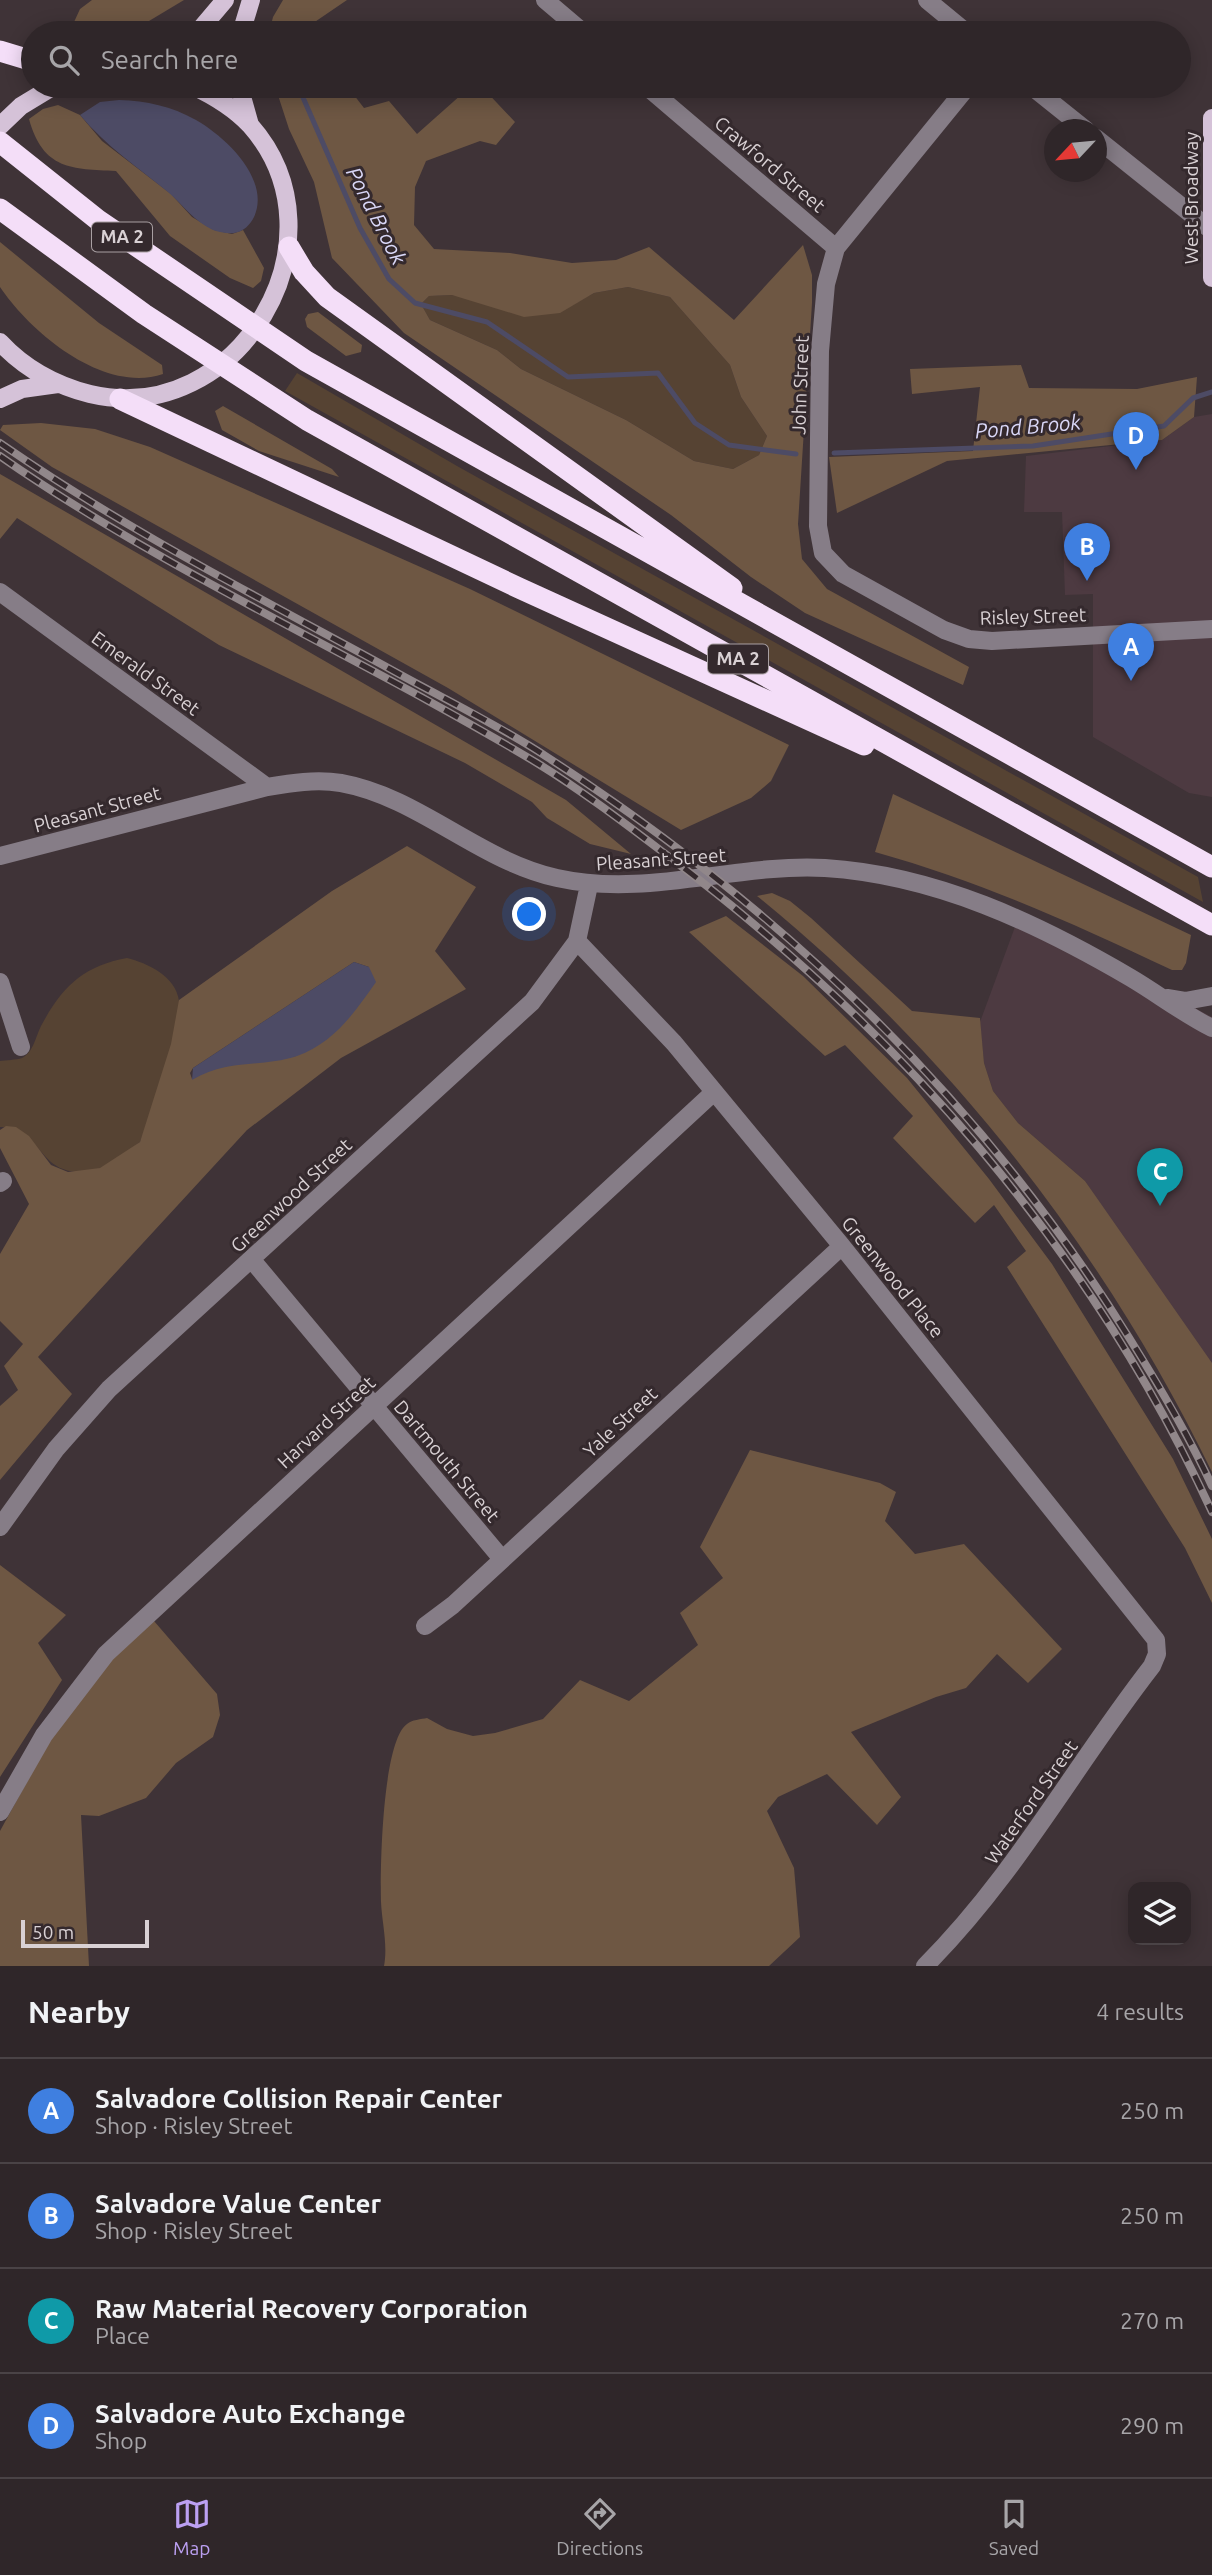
<!DOCTYPE html>
<html lang="en">
<head>
<meta charset="utf-8">
<style>
  :root { --surface:#2f2629; --page:#372e31; --text:#f1f3f6; --muted:#a7a5a8; --line:#4a4346; --accent:#bca0f2 }
  body { margin:0; font-family:Ubuntu,sans-serif; background:var(--page); color:var(--text) }
  .controls { position:absolute; right:21px; bottom:21px; display:grid; overflow:hidden; border-radius:14px; box-shadow:0 4px 18px #0003 }
  .controls button { width:63px; height:63px; display:grid; place-items:center; padding:0; border:0; border-bottom:2px solid var(--line); background:var(--surface); color:var(--text); font:35px sans-serif }
  .compass { position:absolute; left:1044px; top:119px; width:63px; height:63px; border-radius:50%; background:var(--surface); box-shadow:0 4px 18px #0003; rotate:244deg }
  .scale { position:absolute; left:21px; bottom:18px; width:128px; box-sizing:border-box; padding-left:7px; border:4px solid #d9d1d4; border-top:0; font-size:19px; line-height:24px; white-space:nowrap; color:#d9d1d4; -webkit-text-stroke:5px #34292d; paint-order:stroke }
  .you { position:absolute; left:530px; top:915px; width:24px; height:24px; margin:-18px; border:5px solid #fff; border-radius:50%; background:#1a73e8; box-shadow:0 0 0 10px #1a73e833 }
  .badge { display:grid; place-items:center; width:46px; height:46px; border-radius:50%; background:var(--accent); color:#fff; font-size:23px; font-weight:700 }
  .pin { position:absolute; translate:-50% -58px; filter:drop-shadow(0 2px 4px #0008) }
  .pin::after { content:''; position:absolute; top:37px; width:24px; height:21px; background:inherit; clip-path:polygon(0 0,100% 0,50% 100%) }
  .list { margin:0; padding:0; list-style:none }
  h2 { display:flex; justify-content:space-between; align-items:center; height:91px; margin:0; padding:0 28px; font-size:30px }
  h2 small { font-size:23px; font-weight:400; color:var(--muted) }
  .list li { display:grid; grid-template-columns:46px 1fr auto; gap:21px; align-items:center; box-sizing:border-box; height:105px; padding:0 28px; border-top:2px solid var(--line) }
  .list b { display:block; font-size:26px; white-space:nowrap }
  .list p { margin:0; font-size:23px; white-space:nowrap; color:var(--muted) }
  .list em { font-size:23px; font-style:normal; color:var(--muted) }
  .icon { flex:none; width:38px; height:38px; fill:none; stroke:currentColor; stroke-width:2; stroke-linecap:round; stroke-linejoin:round }
  .map { position:relative; flex:none; width:1212px; height:1966px; overflow:hidden }
  .search { position:absolute; background:var(--surface); box-shadow:0 4px 18px #0003; left:21px; right:21px; top:21px; height:77px; display:flex; align-items:center; gap:18px; box-sizing:border-box; padding:0 24px; border-radius:38px; color:var(--muted); font-size:26px }
  .sheet { height:511px; background:var(--surface) }
  nav { display:flex; justify-content:space-around; align-items:center; box-sizing:border-box; height:98px; border-top:2px solid var(--line); background:var(--surface); font-size:19px; color:var(--muted) }
  nav a { display:grid; justify-items:center; gap:4px }
  nav .on { color:var(--accent) }
  .map>svg:first-child { display:block }
</style>
</head>
<body>
<div class="map">
<svg width="1212" height="1966" viewBox="0 0 1212 1966">
  <rect width="100%" height="100%" fill="#3f3337"/>
  <!-- built -->
  <path fill="#4d3a41" d="M1212 414V797L1189 793 1093 737V594L1065 595 1062 512H1024L1026 456 1162 440 1194 417Z
    M1019 916 1212 1017V1376L1085 1181 1018 1123 993 1091 984 1063 980 1022Z"/>
  <!-- green -->
  <path fill="#564333" d="M628 287 670 297 730 365 741 397 767 436 759 455 733 469 694 461 626 420 521 369 497 350 430 320 421 304 429 296 452 295 560 312 594 293Z
    M297 373 457 466 1198 877 1203 902 285 391Z
    M127 958C147 963 176 976 179 1001 181 1026 151 1116 140 1142 128 1151 112 1165 98 1169 36 1185 45 1125 0 1127V1061C6 1060 16 1060 22 1058 33 1053 36 1036 41 1026 62 987 83 966 127 958Z"/>
  <!-- forest -->
  <path fill="#6e5743" fill-rule="evenodd" d="M92 0H184L134 30 69 33 80 9Z
    M283 0H347L303 30 305 33H269L273 17Z
    M275 86H347L364 108 389 101 417 134 471 86H481L515 122 496 145 480 141 426 161 415 187 414 225 434 249 510 253 572 263 616 260 649 247 734 320 803 245 812 275V303L798 524 802 559 827 589 969 667 963 685 805 613 751 577 671 515 404 333 332 258 314 182 289 129ZM628 287 670 297 730 365 741 397 767 436 759 455 733 469 694 461 626 420 521 369 497 350 430 320 421 304 429 296 452 295 524 317 560 313 594 293Z
    M58 105 80 115 102 141 171 194 192 217 214 230 232 234 243 230 264 268 261 281 253 288 230 278 170 236 116 171C72 169 43 170 29 119L43 109Z
    M0 242 99 323 162 365 163 374C104 394 31 333 0 287Z
    M318 312 362 345 361 352 346 356 307 327 305 319 308 314Z
    M1021 365 1029 388 1137 389 1197 377 1194 417 1162 440 947 461 837 513 829 457 973 451 980 387 912 394 910 369Z
    M223 406 332 469 339 477 259 451 222 430 215 411Z
    M41 423 95 429 150 447 470 589 789 745 771 781 751 798 681 830 448 688 52 467 0 430 3 425Z
    M0 474 566 800 631 854 590 844 547 818 532 802 465 763 219 645 17 518 0 539Z
    M893 794 1191 935 1186 963 1182 970H1172C1072 923 982 882 875 852Z
    M407 846 476 887 435 951 466 989 341 1058 247 1130 38 1357 72 1394 0 1480V1406L18 1390 4 1366 23 1344 0 1321V1254L29 1204 0 1148V1130L6 1126 16 1127 29 1136 51 1165 68 1172 100 1168 140 1142 171 1044 179 1000 332 891ZM354 962 369 967 296 1056 213 1068 192 1079 190 1073 193 1068Z
    M772 893 790 901 811 918 912 1011 980 1018 984 1063 993 1091 1018 1123 1085 1181 1212 1363V1472C1104 1250 949 1052 757 896Z
    M726 916 803 976 907 1078 989 1179 1052 1264 1173 1459 1212 1539V1603L1185 1548 1007 1267 1026 1251 994 1205 975 1223 893 1138 913 1116 845 1045 825 1056 689 932Z
    M750 1450 880 1483 896 1492 885 1521 915 1554 964 1544 1062 1649 1028 1683 997 1654 966 1688 936 1697 851 1732 901 1797 877 1825 827 1774 778 1797 767 1811 794 1868 800 1937 769 1966H384C388 1945 382 1923 381 1902 380 1871 382 1742 407 1724 411 1720 422 1719 427 1718L447 1729 473 1736 495 1733 543 1719 580 1680 629 1701 698 1645 680 1613 723 1578 700 1547Z
    M0 1565 66 1615 38 1643 62 1680 0 1777Z
    M154 1621 217 1694 220 1715 213 1737 176 1763 146 1798 99 1816 81 1815 89 1966H0V1831L62 1718 97 1672Z"/>
  <!-- water -->
  <path fill="#4d4b65" d="M119 100C147 101 171 106 196 120 226 137 271 180 254 217 250 225 243 232 234 233 228 234 219 232 213 230 195 222 183 205 168 192 137 167 106 146 80 115L100 102Z
    M354 962 369 967 376 982C355 1012 334 1043 297 1056 261 1068 229 1058 192 1080L193 1068Z"/>
  <g fill="none" stroke-linecap="round" stroke-linejoin="round">
    <!-- stream -->
    <path stroke="#4d4b65" stroke-width="5" d="M271 27 274 33
      M298 86 360 228 389 279 415 303 487 322 568 377 658 373 695 423 729 445 796 454
      M834 453 1033 446 1164 426 1193 398 1212 392"/>
    <!-- minor -->
    <path stroke="#867d87" stroke-width="18" d="M545 0 584 33
      M927 0 967 33
      M646 86 836 248
      M968 86 836 248 826 284 820 351 818 526 823 553 843 574 944 630 969 639 992 641 1212 629
      M1031 86 1086 130
      M1096 138 1211 230
      M0 592 267 787
      M0 856 267 787C291 783 316 779 341 783 419 797 479 861 557 878 647 898 736 863 825 868 936 875 1037 923 1131 978 1158 994 1184 1014 1212 1028
      M577 941 674 1043 841 1245 1156 1640 1157 1654 1152 1666C1074 1766 1016 1875 925 1966
      M0 982 21 1047
      M1167 998 1185 1001 1212 996
      M0 1183 3 1181
      M252 1260 502 1559
      M0 1527 56 1449 109 1389 532 1002 577 941 589 885
      M425 1626 453 1605 842 1246
      M0 1812 44 1735 106 1654 714 1092"/>
    <!-- major -->
    <path stroke="#d5c2d8" stroke-width="18" d="M197 33 225 0
      M241 33 251 0
      M239 86 250 125
      M1212 118V278
      M0 126 21 106 54 86
      M0 342C25 369 55 385 90 394 238 429 351 239 250 125 235 109 212 95 193 86
      M0 399 22 389 58 384"/>
    <!-- highway -->
    <path stroke="#f4def8" stroke-width="21" d="M0 51 33 61
      M0 142 98 220 306 361 1212 867
      M0 209 144 314 307 420 1212 925
      M289 247 304 272 327 297 732 588
      M120 399 519 588 864 745"/>
    <defs>
      <path id="rail" d="M0 443C123 528 258 597 390 669 442 698 497 724 547 757 780 908 981 1099 1128 1336 1158 1384 1188 1434 1212 1486
        M0 456C169 574 361 657 537 763 581 790 623 822 664 853 897 1027 1090 1247 1212 1512"/>
    </defs>
    <!-- rail casing -->
    <use href="#rail" stroke="#91878a" stroke-width="8"/>
    <!-- rail -->
    <use href="#rail" stroke="#34292d" stroke-width="5" stroke-dasharray="16" stroke-linecap="butt"/>
  </g>
  <g text-anchor="middle" stroke-width="6" stroke-linejoin="round" paint-order="stroke">
    <!-- shield labels -->
    <g fill="#34292d" stroke="#a89fa2" stroke-width="2">
      <rect x="92" y="222.5" width="60" height="29" rx="5"/>
      <rect x="708" y="644.5" width="60" height="29" rx="5"/>
    </g>
    <g font-size="18" font-weight="bold" fill="#d9d1d4">
      <text x="122" y="243">MA 2</text>
      <text x="738" y="665">MA 2</text>
    </g>
    <!-- street labels -->
    <g font-size="19" fill="#d9d1d4" stroke="#34292d">
      <text transform="translate(770 164) rotate(40)" y="7">Crawford Street</text>
      <text transform="translate(1191 198) rotate(-90)" y="7">West Broadway</text>
      <text transform="translate(800 385) rotate(-88)" y="7">John Street</text>
      <text transform="translate(1033 616) rotate(-2)" y="7">Risley Street</text>
      <text transform="translate(146 673) rotate(36)" y="7">Emerald Street</text>
      <text transform="translate(97 809) rotate(-15)" y="7">Pleasant Street</text>
      <text transform="translate(661 859) rotate(-4)" y="7">Pleasant Street</text>
      <text transform="translate(291 1195) rotate(-43)" y="7">Greenwood Street</text>
      <text transform="translate(893 1277) rotate(51)" y="7">Greenwood Place</text>
      <text transform="translate(326 1422) rotate(-43)" y="7">Harvard Street</text>
      <text transform="translate(620 1422) rotate(-43)" y="7">Yale Street</text>
      <text transform="translate(447 1461) rotate(50)" y="7">Dartmouth Street</text>
      <text transform="translate(1031 1802) rotate(-55)" y="7">Waterford Street</text>
    </g>
    <!-- water labels -->
    <g font-size="21" font-style="italic" fill="#d9d7f7" stroke="#34292d">
      <text transform="translate(376 216) rotate(63)" y="7">Pond Brook</text>
      <text transform="translate(1028 427) rotate(-5)" y="7">Pond Brook</text>
    </g>
  </g>
</svg>
<div class="controls">
<button><svg class="icon" aria-label="layers" viewBox="0 0 24 24"><path d="M12 4l9 5-9 5-9-5zM3 14l9 5 9-5"/></svg></button>
</div>
<svg class="compass" viewBox="-18 -18 36 36"><path d="M0-13l5 13h-10z" fill="#e53935"/><path d="M0 13l5-13h-10z" fill="#a7a5a8"/></svg>
<div class="scale">50 m</div>
<div class="you"></div>
<div class="pin badge" style="left:1131px;top:681px;background:#3f7fe0">A</div>
<div class="pin badge" style="left:1087px;top:581px;background:#3f7fe0">B</div>
<div class="pin badge" style="left:1160px;top:1206px;background:#0f9aa8">C</div>
<div class="pin badge" style="left:1136px;top:470px;background:#3f7fe0">D</div>
<div class="search"><svg class="icon" aria-label="search" viewBox="0 0 24 24"><circle cx="10" cy="10" r="6"/><path d="M15 15l6 6"/></svg>Search here</div>
</div>
<section class="sheet">
<h2>Nearby<small>4 results</small></h2>
<ul class="list">
<li><span class="badge" style="background:#3f7fe0">A</span><div><b>Salvadore Collision Repair Center</b><p>Shop · Risley Street</p></div><em>250 m</em></li>
<li><span class="badge" style="background:#3f7fe0">B</span><div><b>Salvadore Value Center</b><p>Shop · Risley Street</p></div><em>250 m</em></li>
<li><span class="badge" style="background:#0f9aa8">C</span><div><b>Raw Material Recovery Corporation</b><p>Place</p></div><em>270 m</em></li>
<li><span class="badge" style="background:#3f7fe0">D</span><div><b>Salvadore Auto Exchange</b><p>Shop</p></div><em>290 m</em></li>
</ul>
</section>
<nav>
<a class="on"><svg class="icon" aria-label="map" viewBox="0 0 24 24"><path d="M3 6l6-2 6 2 6-2v14l-6 2-6-2-6 2zM9 4v14M15 6v14"/></svg>Map</a>
<a><svg class="icon" aria-label="directions" viewBox="0 0 24 24"><path d="M12 3l9 9-9 9-9-9zM9 14v-3h6M13 9l2 2-2 2"/></svg>Directions</a>
<a><svg class="icon" aria-label="saved" viewBox="0 0 24 24"><path d="M7 4h10v16l-5-4-5 4z"/></svg>Saved</a>
</nav>
</body>
</html>
